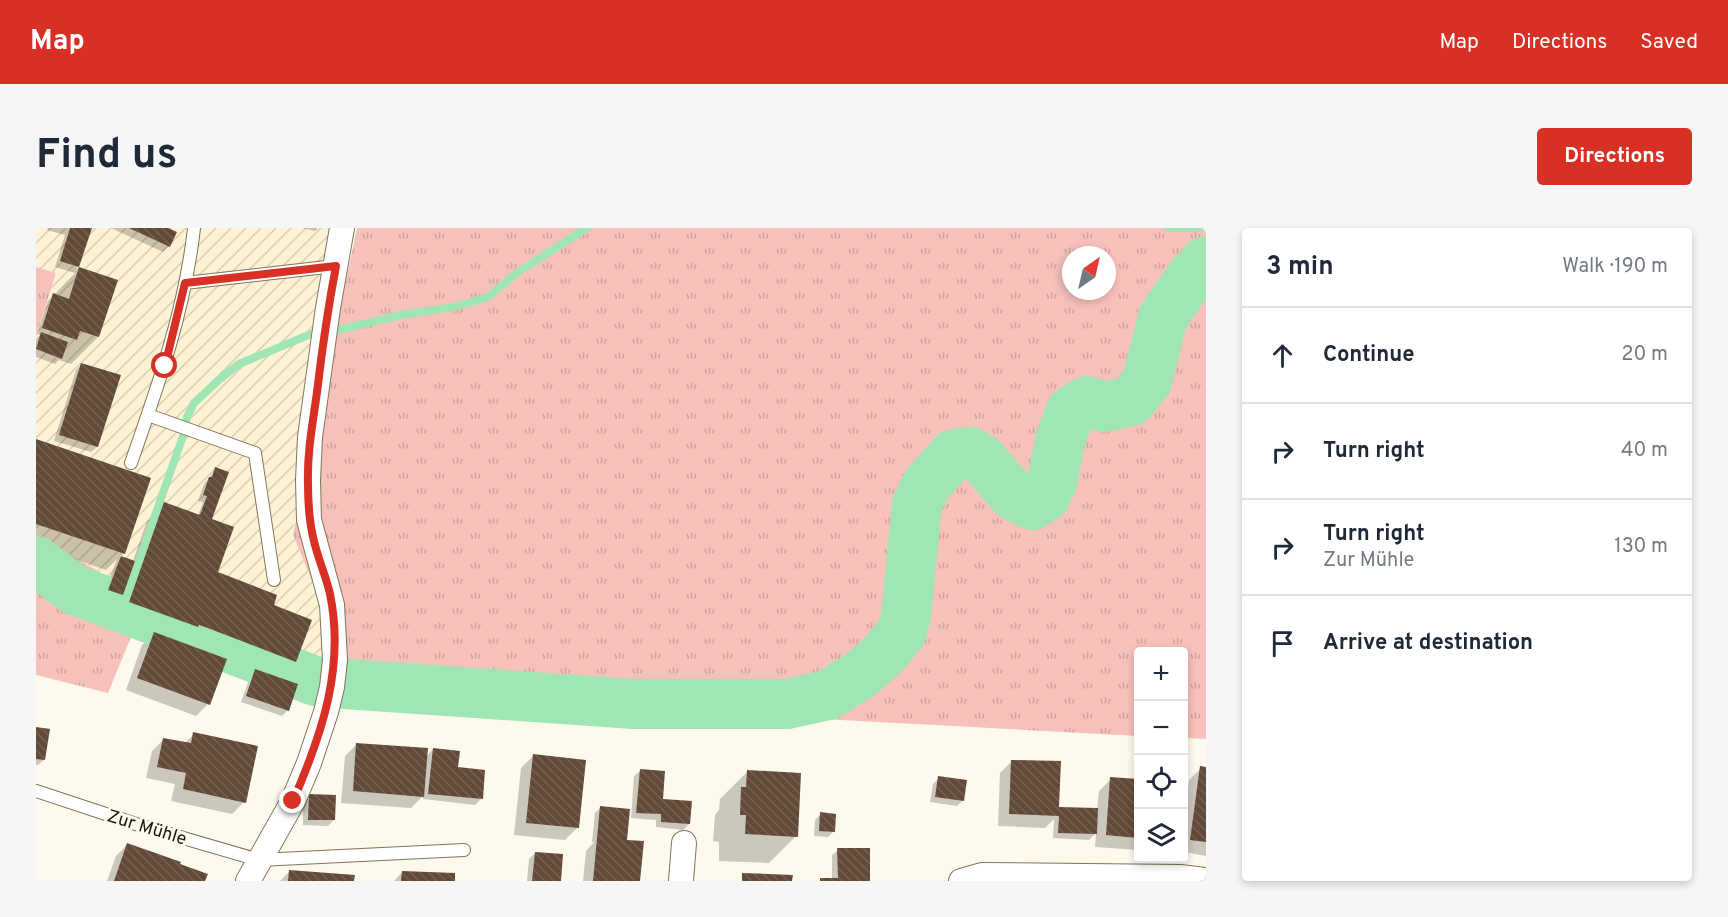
<!DOCTYPE html>
<html lang="en">
<head>
<meta charset="utf-8">
<style>
  :root { --surface:#fff; --page:#f6f6f7; --text:#1f2937; --muted:#747a83; --line:#e0e1e3; --accent:#d93025 }
  body { margin:0; font-family:Overpass,sans-serif; background:var(--page); color:var(--text) }
  .controls { position:absolute; right:18px; bottom:18px; display:grid; overflow:hidden; border-radius:6px; box-shadow:0 3px 9px #0003 }
  .controls button { width:54px; height:54px; display:grid; place-items:center; padding:0; border:0; border-bottom:2px solid var(--line); background:var(--surface); color:var(--text); font:30px sans-serif }
  .compass { position:absolute; left:1026px; top:18px; width:54px; height:54px; border-radius:50%; background:var(--surface); box-shadow:0 3px 9px #0003; rotate:34deg }
  .stop { position:absolute; width:18px; height:18px; margin:-14px; border:4px solid #d93025; border-radius:50%; background:#fff }
  .stop.end { background:#d93025; border-color:#fff; box-shadow:0 2px 6px #0008 }
  .list { margin:0; padding:0; list-style:none }
  h2 { display:flex; justify-content:space-between; align-items:center; height:78px; margin:0; padding:0 24px; font-size:26px }
  h2 small { font-size:20px; font-weight:400; color:var(--muted) }
  .list li { display:grid; grid-template-columns:39px 1fr auto; gap:18px; align-items:center; box-sizing:border-box; height:96px; padding:0 24px; border-top:2px solid var(--line) }
  .list b { display:block; font-size:22px; white-space:nowrap }
  .list p { margin:0; font-size:20px; white-space:nowrap; color:var(--muted) }
  .list em { font-size:20px; font-style:normal; color:var(--muted) }
  .icon { flex:none; width:33px; height:33px; fill:none; stroke:currentColor; stroke-width:2; stroke-linecap:round; stroke-linejoin:round }
  .map { position:relative; flex:none; width:1170px; height:653px; overflow:hidden; border-radius:6px }
  header { display:flex; align-items:center; gap:36px; box-sizing:border-box; height:84px; padding:0 30px; background:var(--accent); color:#fff }
  header strong { font-size:28px }
  nav { display:flex; gap:33px; margin-inline-start:auto; font-size:21px }
  .intro { display:flex; align-items:center; justify-content:space-between; box-sizing:border-box; height:144px; padding:0 36px }
  h1 { margin:0; font-size:42px }
  .button { padding:15px 27px; border-radius:6px; background:var(--accent); color:#fff; font-size:21px; font-weight:700 }
  main { display:flex; gap:36px; padding:0 36px }
  aside { flex:1; background:var(--surface); border-radius:6px; box-shadow:0 3px 9px #0003 }
  .map>svg:first-child { display:block }
</style>
</head>
<body>
<header>
<strong>Map</strong>
<nav><a>Map</a><a>Directions</a><a>Saved</a></nav>
</header>
<div class="intro"><h1>Find us</h1><a class="button">Directions</a></div>
<main>
<div class="map">
<svg width="1170" height="653" viewBox="0 0 1170 653">
  <defs>
    <pattern id="industrial-furrows" width="10" height="10" patternUnits="userSpaceOnUse" patternTransform="scale(1.5)"><rect width="10" height="10" fill="#fef2d4"/><path d="M-1 1l2-2M0 10L10 0M9 11l2-2" fill="none" stroke="#d9cfb5"/></pattern>
    <pattern id="grass-tufts" width="24" height="20" patternUnits="userSpaceOnUse" patternTransform="scale(1.5)"><rect width="24" height="20" fill="#f6c0bb"/><path d="M3 7l-1-3M5 7V3M7 7l1-3M15 17l-1-3M17 17v-4M19 17l1-3" fill="none" stroke="#d2a49f"/></pattern>
    <pattern id="building-back-hatch" width="6" height="6" patternUnits="userSpaceOnUse" patternTransform="scale(1.5)"><rect width="6" height="6" fill="#624a39"/><path d="M-1 5l2 2M0 0l6 6M5-1l2 2" fill="none" stroke="#746052"/></pattern>
  </defs>
  <rect width="100%" height="100%" fill="#fef9ed"/>
  <!-- industrial -->
  <path fill="url(#industrial-furrows)" d="M0 0H301L257 307 290 386 283 460 100 397 64 344 0 308V109L20 45 0 39Z"/>
  <!-- grass -->
  <path fill="url(#grass-tufts)" fill-rule="evenodd" d="M321 0H1170V511L1148 510V424H1102V508L308 465 283 460 290 386 257 307ZM1035 27H1071V63H1035Z
    M0 39 20 45 0 109Z
    M0 308 64 344 100 397 72 465 0 447Z"/>
  <!-- shadow -->
  <path fill="#0003" d="M12 0H54L41 40 80 53 62 109 35 136 23 132 19 136 0 129V111L4 107 1 106 12 73 39 45 19 39 29 7 11 2Z
    M75 0H128L133 18 127 24Z
    M266 0H282L279 3Z
    M46 136 61 219 55 224 18 213 40 142Z
    M0 212 88 325 84 329 97 333 111 293 129 276 162 288 167 274 162 273 168 256 180 241 175 290 180 345 236 378 258 433 242 450 252 482 246 488 205 474 214 449 220 443 189 430 172 476 160 488 90 462 106 417 118 406 76 391 85 367 79 372 67 368 81 331 70 342 0 318Z
    M0 500 8 532 2 537H0Z
    M158 506 208 574 196 586 135 573 139 556 110 550 116 523 128 511 148 516Z
    M321 516 390 529 397 521 420 540 445 571 439 577 387 571V568L375 580 305 575 309 528Z
    M497 528 541 600 529 612 478 607 485 540Z
    M976 533 1022 580 1061 582 1063 563 1075 551 1102 553V622L1059 619 1060 605 1053 612 1017 610 1018 591 1009 600 962 598 964 545Z
    M1165 540 1170 541V628L1148 624V590L1153 552Z
    M604 543 625 572 653 596 647 602 620 599V592L595 590 598 548Z
    M711 544 760 608 733 635 683 633V614L677 613 679 587 683 582 684 571Z
    M903 550 927 572 921 578 894 574 897 556Z
    M273 567 298 592 292 598 267 597V573Z
    M565 579 590 613 606 615 602 653H547L550 623 558 614H556L559 585Z
    M785 586 798 603 792 609 778 608 779 592Z
    M92 616 170 646 168 653H71L80 628Z
    M802 622H833V653H783L796 652V627Z
    M499 625 526 628 523 653H491L493 631Z
    M254 643 317 649V653H244Z
    M366 644 417 646V653H358Z"/>
  <g fill="none" stroke-linecap="round" stroke-linejoin="round">
    <!-- stream -->
    <path stroke="#9fe6b4" stroke-width="8" d="M1133 0H1164
      M87 379 147 208 151 189 158 175 185 150 203 136 275 106 289 105 365 87 418 79 452 69 482 44 551 0"/>
    <!-- river -->
    <path stroke="#9fe6b4" stroke-width="50" d="M0 333 39 362 156 406
      M165 409 279 453 309 456 598 476H751L792 467 824 447 847 427 866 404 870 388 881 276 891 256 918 226 934 224 947 232 977 267 996 277 1009 269 1016 254 1025 209 1035 183 1051 173 1068 179 1095 173 1111 153 1127 89 1154 50 1170 33"/>
  </g>
  <!-- building -->
  <path fill="url(#building-back-hatch)" d="M34 0H56L43 39 24 33Z
    M93 0H132L141 4 134 19Z
    M43 39 82 52 63 109 44 103 41 112 6 100 17 65 33 71Z
    M5 104 32 114 26 131 0 121Z
    M45 135 85 147 62 219 23 207Z
    M0 211 115 250 89 326 0 296Z
    M179 239 193 244 176 291 198 299 182 344 241 367 238 377 276 392 260 434 169 399 163 397 162 399 93 374 128 274 164 287 171 268 167 267 173 249H176Z
    M85 328 99 333 87 367 72 362Z
    M118 404 191 431 174 477 101 450Z
    M219 441 262 456 253 483 210 468Z
    M0 499 14 501 9 532 0 531Z
    M157 504 222 518 210 575 147 561 150 545 121 539 127 510 155 515Z
    M320 515 392 520 388 569 317 563Z
    M397 520 424 523 422 539 449 542 447 571 392 566Z
    M497 526 550 532 543 600 490 595Z
    M975 532 1025 533 1023 579 1062 580 1061 606 1022 605 1023 588 973 586Z
    M1164 538 1170 539V614L1154 612Z
    M604 541 629 543 627 571 656 573 654 596 625 594V586L600 585Z
    M711 542 765 545 762 609 709 606 710 587H704L705 559H710Z
    M902 548 931 552 928 573 899 569Z
    M1074 549 1102 551V610L1070 607Z
    M273 566 300 567 299 592H272Z
    M564 578 594 581 591 612 608 613 604 653H557Z
    M784 584 800 586 799 604 783 603Z
    M91 615 145 634 144 636 172 646 169 653H78Z
    M801 620H834V653H784V650H802Z
    M499 624 527 626 525 653H496Z
    M253 642 319 647 318 653H252Z
    M366 643 419 645V653H365Z
    M706 645 757 647 756 653H706Z"/>
  <g fill="none" stroke-linecap="round" stroke-linejoin="round">
    <defs>
      <path id="service" d="M149 55 299 38
        M112 187 219 225 238 352
        M95 235C122 158 149 82 158 0
        M0 563 106 598 223 632 428 622"/>
      <path id="minor" d="M212 653 257 573 273 535 290 484 296 459 299 432 296 377 273 292 272 252 274 209 292 80 306 0
        M645 653 648 615
        M925 653 946 647 1144 649 1170 652"/>
    </defs>
    <!-- service casing -->
    <use href="#service" stroke="#80755a" stroke-width="14"/>
    <!-- minor casing -->
    <use href="#minor" stroke="#80755a" stroke-width="26"/>
    <!-- service -->
    <use href="#service" stroke="#fff" stroke-width="12"/>
    <!-- minor -->
    <use href="#minor" stroke="#fff" stroke-width="24"/>
  </g>
  <g fill="none" stroke-linecap="round" stroke-linejoin="round">
    <!-- route -->
    <path stroke="#d93025" stroke-width="8" d="M129 138 149 55 300 38C292 80 286 122 281 164 277 194 271 224 272 255 272 275 273 294 278 313 282 331 290 348 294 366 309 439 286 506 257 573"/>
  </g>
  <g text-anchor="middle" stroke-width="6" stroke-linejoin="round" paint-order="stroke">
    <!-- street labels -->
    <g font-size="18" fill="#1a160b" stroke="#fef9ed">
      <text transform="translate(111 599) rotate(17)" y="6">Zur Mühle</text>
    </g>
  </g>
</svg>
<div class="controls">
<button>+</button>
<button>−</button>
<button><svg class="icon" aria-label="locate" viewBox="0 0 24 24"><circle cx="12" cy="12" r="6"/><path d="M12 2v4M12 18v4M2 12h4M18 12h4"/></svg></button>
<button><svg class="icon" aria-label="layers" viewBox="0 0 24 24"><path d="M12 4l9 5-9 5-9-5zM3 14l9 5 9-5"/></svg></button>
</div>
<svg class="compass" viewBox="-18 -18 36 36"><path d="M0-13l5 13h-10z" fill="#e53935"/><path d="M0 13l5-13h-10z" fill="#747a83"/></svg>
<div class="stop" style="left:129px;top:138px"></div>
<div class="stop end" style="left:257px;top:573px"></div>
</div>
<aside>
<h2>3 min<small>Walk · 190 m</small></h2>
<ul class="list">
<li><svg class="icon" aria-label="ahead" viewBox="0 0 24 24"><path d="M12 20V5M6 11l6-6 6 6"/></svg><div><b>Continue</b></div><em>20 m</em></li>
<li><svg class="icon" aria-label="right" viewBox="0 0 24 24"><path d="M7 20v-9h11M14 6l5 5-5 5"/></svg><div><b>Turn right</b></div><em>40 m</em></li>
<li><svg class="icon" aria-label="right" viewBox="0 0 24 24"><path d="M7 20v-9h11M14 6l5 5-5 5"/></svg><div><b>Turn right</b><p>Zur Mühle</p></div><em>130 m</em></li>
<li><svg class="icon" aria-label="arrive" viewBox="0 0 24 24"><path d="M6 21V4h12l-3 4 3 4H6"/></svg><div><b>Arrive at destination</b></div></li>
</ul>
</aside>
</main>
</body>
</html>
